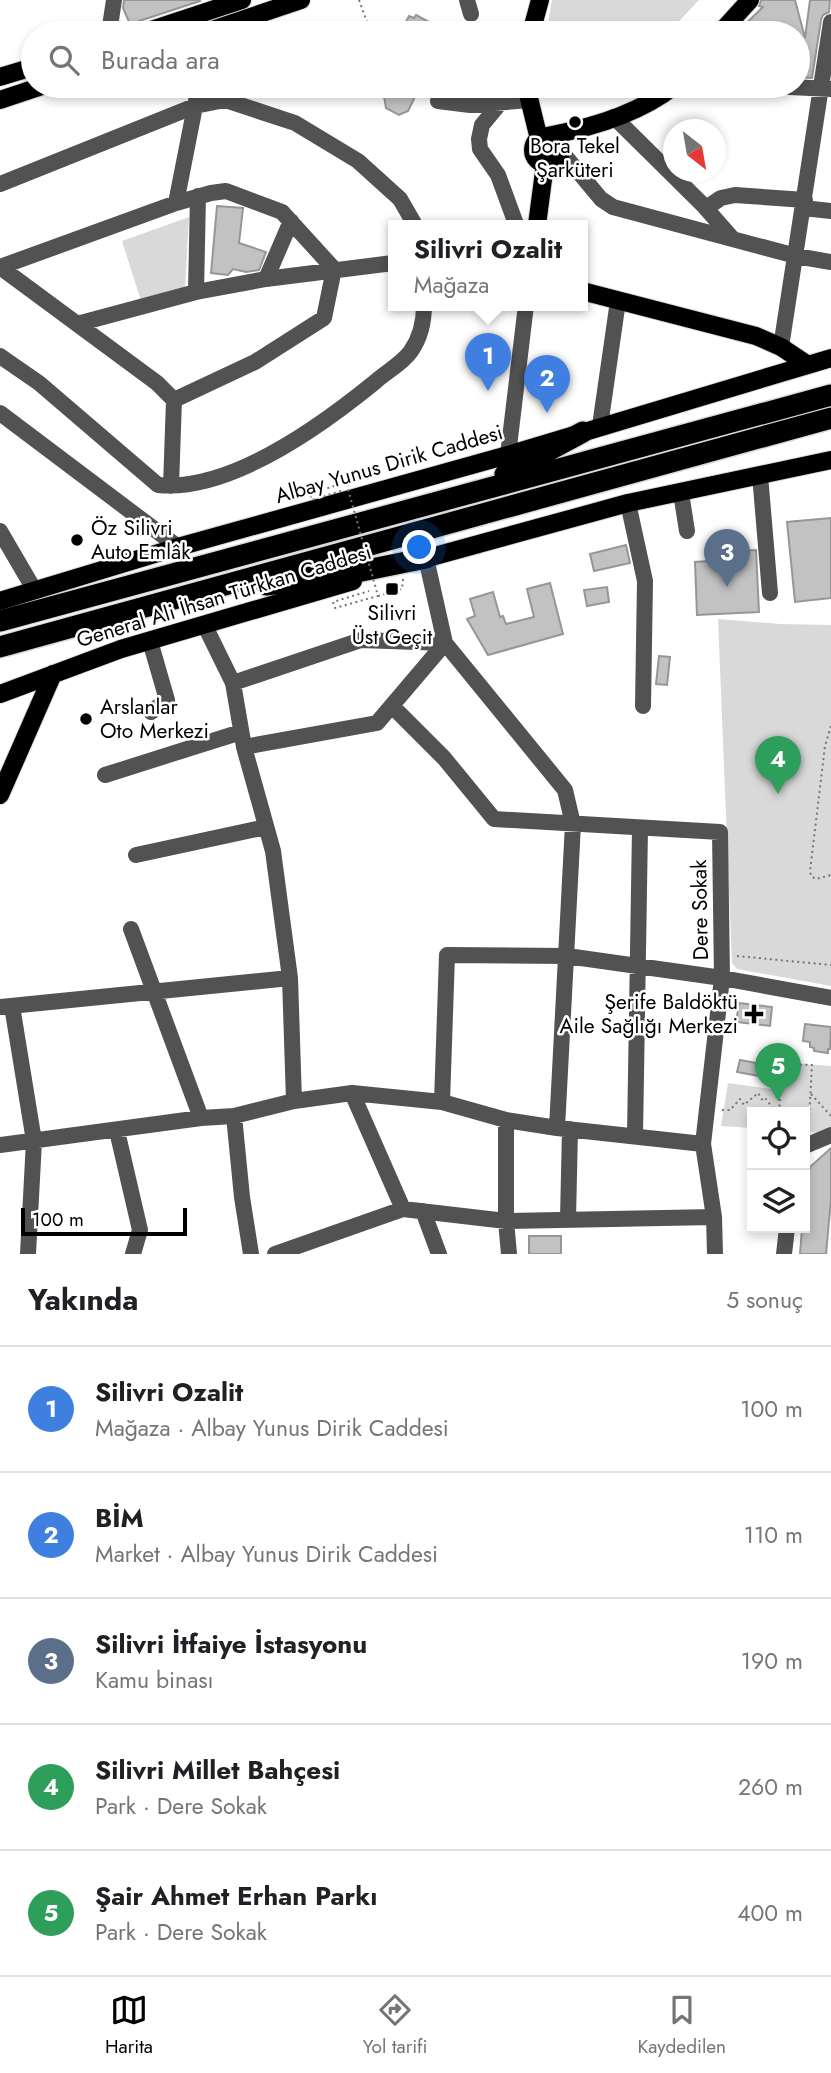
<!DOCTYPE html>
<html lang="tr">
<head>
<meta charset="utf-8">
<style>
  :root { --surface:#fff; --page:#f6f6f6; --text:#202124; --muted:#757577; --line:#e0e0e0; --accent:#000 }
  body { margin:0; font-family:Jost,sans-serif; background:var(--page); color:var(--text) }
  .controls { position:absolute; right:21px; bottom:21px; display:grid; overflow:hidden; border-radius:0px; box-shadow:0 4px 10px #0003 }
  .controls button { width:63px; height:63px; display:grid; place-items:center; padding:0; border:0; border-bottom:2px solid var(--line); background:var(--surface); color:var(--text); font:35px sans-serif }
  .compass { position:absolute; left:663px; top:119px; width:63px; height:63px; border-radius:50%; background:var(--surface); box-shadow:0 4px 10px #0003; rotate:149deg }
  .scale { position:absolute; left:21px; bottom:18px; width:166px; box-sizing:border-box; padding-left:7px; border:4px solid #000; border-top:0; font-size:19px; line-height:24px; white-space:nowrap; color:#000; -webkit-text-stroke:5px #fff; paint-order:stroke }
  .you { position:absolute; left:420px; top:548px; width:24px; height:24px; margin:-18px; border:5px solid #fff; border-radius:50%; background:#1a73e8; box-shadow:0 0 0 10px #1a73e833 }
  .badge { display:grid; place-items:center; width:46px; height:46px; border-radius:50%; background:var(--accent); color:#fff; font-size:23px; font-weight:700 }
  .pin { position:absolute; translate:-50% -58px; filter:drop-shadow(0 2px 4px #0008) }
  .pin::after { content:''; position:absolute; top:37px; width:24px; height:21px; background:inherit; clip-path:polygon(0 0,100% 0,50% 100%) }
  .popup { position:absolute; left:388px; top:220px; width:200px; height:91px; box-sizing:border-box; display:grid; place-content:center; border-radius:0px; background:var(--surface); filter:drop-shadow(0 2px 5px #0005); font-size:23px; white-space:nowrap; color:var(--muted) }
  .popup b { font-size:26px; color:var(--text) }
  .popup::after { content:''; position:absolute; left:50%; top:100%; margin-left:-14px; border:14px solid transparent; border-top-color:var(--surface) }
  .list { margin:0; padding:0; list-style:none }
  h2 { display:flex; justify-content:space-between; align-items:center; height:91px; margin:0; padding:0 28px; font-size:30px }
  h2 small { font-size:23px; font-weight:400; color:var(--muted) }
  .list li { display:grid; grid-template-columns:46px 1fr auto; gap:21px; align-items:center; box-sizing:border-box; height:126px; padding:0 28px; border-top:2px solid var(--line) }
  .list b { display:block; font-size:26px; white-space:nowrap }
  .list p { margin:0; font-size:23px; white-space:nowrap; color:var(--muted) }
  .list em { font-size:23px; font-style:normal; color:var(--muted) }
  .icon { flex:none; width:38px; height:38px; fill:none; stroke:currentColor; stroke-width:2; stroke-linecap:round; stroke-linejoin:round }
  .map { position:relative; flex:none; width:831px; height:1254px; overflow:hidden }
  .search { position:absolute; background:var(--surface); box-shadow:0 4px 10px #0003; left:21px; right:21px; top:21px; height:77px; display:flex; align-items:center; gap:18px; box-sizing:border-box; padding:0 24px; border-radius:38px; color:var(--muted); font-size:26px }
  .sheet { height:721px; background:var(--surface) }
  nav { display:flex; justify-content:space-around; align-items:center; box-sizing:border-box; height:98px; border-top:2px solid var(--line); background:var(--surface); font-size:19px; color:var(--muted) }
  nav a { display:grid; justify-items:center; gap:4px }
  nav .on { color:var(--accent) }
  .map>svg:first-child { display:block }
</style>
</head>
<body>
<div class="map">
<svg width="831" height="1254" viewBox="0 0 831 1254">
  <rect width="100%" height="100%" fill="#fff"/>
  <!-- green -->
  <path fill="#d9d9d9" d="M552 0H699L668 33H546Z
    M189 217 185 288 141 301 122 241Z
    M718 619 780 624 831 625V986L737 969 732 963Z
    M776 1062 831 1066V1134L805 1132V1112H752V1128L721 1126 728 1083 772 1089Z"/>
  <!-- building -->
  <path fill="#c2c2c2" stroke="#969696" stroke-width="2" d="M124 0H199L200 1 130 24 123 8Z
    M761 0H795L805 38 810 0H830L829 12 823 15 821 20 812 78 798 77V33H736L763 7 759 6Z
    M416 15 431 23 430 27 440 33H400L409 16 414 18Z
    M377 86H399L411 92 414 99 408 111 399 115 386 108 384 96Z
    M217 206 243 208 239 243 266 252 259 270 246 272 233 269 228 275 211 273Z
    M831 518V598L795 602 787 522Z
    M626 545 630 563 594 571 590 554Z
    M756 550 759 612 697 615 695 562 709 561V557L740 556V551Z
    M550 583 563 634 488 655 467 619 475 616 470 599 493 592 500 617 503 616 506 624 534 617 527 589Z
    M607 587 609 602 587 606 584 590Z
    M659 656 670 657 667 685 656 684Z
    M739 1003 772 1007 770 1026 736 1022Z
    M805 1024 831 1027 830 1049H828V1053L814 1051V1048L810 1047V1042L803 1041Z
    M740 1060 767 1065 764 1077 737 1072Z
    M831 1148V1199L826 1254H800L802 1228H805L806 1186 810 1167Z
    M529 1236H561V1254H529Z"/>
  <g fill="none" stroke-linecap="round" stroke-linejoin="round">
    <defs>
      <path id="major" d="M142 33 242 0
        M203 33 301 0
        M531 33 540 0
        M720 33 750 0
        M0 77 33 67
        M526 86 539 139
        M0 100 42 86
        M547 136C590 128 639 114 674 86
        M533 150a14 14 0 1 1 28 0a14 14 0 1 1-28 0Z
        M537 225 545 164
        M582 291 756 336 781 347 808 365
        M413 562 628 503 831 460
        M0 601 178 547 508 455 831 358
        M0 694 121 649 353 581
        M0 795 53 674"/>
      <path id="highway" d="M505 474 583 432
        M266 585 342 575 426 558
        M0 621 831 395
        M0 647 831 418"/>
    </defs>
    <!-- major casing -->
    <use href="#major" stroke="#dbdbdb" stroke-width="20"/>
    <!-- highway casing -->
    <use href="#highway" stroke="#dbdbdb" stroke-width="24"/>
    <!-- path -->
    <path stroke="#747474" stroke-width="2" stroke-dasharray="2 3.5" stroke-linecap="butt" d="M359 0 371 33
      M346 482 377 472 378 477
      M378 596 402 589 403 579
      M831 726 825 746 810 871 811 876 816 879 831 875
      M737 956 831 965
      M811 1094 831 1116
      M722 1110H730L740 1099 744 1105 758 1093 763 1101 766 1099 776 1112
      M779 1112 782 1064 812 1065 809 1119 805 1118"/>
    <!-- minor -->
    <path stroke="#525252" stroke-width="16" d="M467 0 471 14
      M109 33 114 0
      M769 86 831 89
      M438 101 470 105 529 100
      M501 102 482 125 479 139 480 149 498 175 516 224
      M614 117 703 205 732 238
      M561 151 601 199 613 207 796 256 831 262
      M0 184 195 106 225 100 295 123 358 161 400 199 415 225
      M176 203 199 86
      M706 208 721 198 735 195 805 200
      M803 208 831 211
      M0 267 176 203 211 193 226 191 282 212 334 269 324 318 255 362 174 400 157 383 0 267
      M266 279 291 221
      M196 292 198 196
      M77 324 196 292 266 279 393 263
      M781 347 831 22
      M0 356 39 383 158 485C230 492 321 426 375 382 386 372 403 363 411 351 420 338 424 321 424 305
      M0 413 178 547
      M600 426 618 301
      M508 455 526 305
      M760 475 770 593
      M171 486 174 400
      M681 493 687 531
      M628 503 645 581 643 706
      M0 531 35 591
      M426 558 445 643 565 790 573 824 557 1128
      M205 626 233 683 244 747 273 851 290 978 294 1101
      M150 641 167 700 151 712
      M233 683 361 640 445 643
      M392 706 444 758 494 819 720 832 722 978 703 1144 714 1217 715 1254
      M244 747 377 723 445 643
      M105 775 241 732
      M136 855 266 827
      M131 929 201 1118
      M12 1006 34 1141 28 1254
      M0 1007 290 978
      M352 1093 403 1209
      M442 1102 447 955 567 956 722 978 831 998
      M234 1116 242 1197 251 1254
      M506 1120V1221L509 1254
      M117 1131 140 1230 133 1254
      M635 1136 640 828
      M0 1145 201 1118 234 1116 294 1101 352 1093 442 1102 506 1120 557 1128 703 1144
      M805 1146 831 1135
      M423 1211 439 1254
      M568 1219 570 1129
      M275 1254 403 1209 506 1221 714 1217
      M784 1254 787 1228"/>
    <!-- major -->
    <use href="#major" stroke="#000" stroke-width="18"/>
    <!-- highway -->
    <use href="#highway" stroke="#000" stroke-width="21"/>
    <!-- path-bridge -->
    <path stroke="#747474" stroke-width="2" stroke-dasharray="2 3.5" stroke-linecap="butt" d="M341 491 312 500 310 494 346 482 378 596 335 608 333 602 369 591"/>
  </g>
  <!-- markers -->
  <g fill="#000" stroke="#fff" stroke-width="2.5">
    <circle cx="575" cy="122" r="7"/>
    <circle cx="77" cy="540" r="7"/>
    <rect x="385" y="582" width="14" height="14" rx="3.5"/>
    <circle cx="86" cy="719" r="7"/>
    <path d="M750.5 1003.5h7v7h7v7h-7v7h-7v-7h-7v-7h7z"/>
  </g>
  <g text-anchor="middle" stroke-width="5" stroke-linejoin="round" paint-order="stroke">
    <!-- poi labels -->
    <g font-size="21" fill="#000" stroke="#fff">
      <text x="575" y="153">Bora Tekel<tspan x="575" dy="24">Şarküteri</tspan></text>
      <text x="91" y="535" text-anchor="start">Öz Silivri<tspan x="91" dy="24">Auto Emlâk</tspan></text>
      <text x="392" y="620">Silivri<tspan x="392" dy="24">Üst Geçit</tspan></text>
      <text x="100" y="714" text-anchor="start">Arslanlar<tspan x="100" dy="24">Oto Merkezi</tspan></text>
      <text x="738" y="1009" text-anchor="end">Şerife Baldöktü<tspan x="738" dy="24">Aile Sağlığı Merkezi</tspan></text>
    </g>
    <!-- street labels -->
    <g font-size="21" fill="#000" stroke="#fff">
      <text transform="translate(389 464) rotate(-16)" y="7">Albay Yunus Dirik Caddesi</text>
      <text transform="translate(224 596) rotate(-17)" y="7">General Ali İhsan Türkkan Caddesi</text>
      <text transform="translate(700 910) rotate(-91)" y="7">Dere Sokak</text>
    </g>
  </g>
</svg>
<div class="controls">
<button><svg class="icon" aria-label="locate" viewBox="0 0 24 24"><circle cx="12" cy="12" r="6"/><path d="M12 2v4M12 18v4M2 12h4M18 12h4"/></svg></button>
<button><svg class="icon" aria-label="layers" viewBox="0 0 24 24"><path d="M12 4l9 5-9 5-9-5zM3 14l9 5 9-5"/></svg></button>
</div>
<svg class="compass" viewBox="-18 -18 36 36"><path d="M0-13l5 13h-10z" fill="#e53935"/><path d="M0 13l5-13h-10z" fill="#757577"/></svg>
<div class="scale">100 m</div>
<div class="you"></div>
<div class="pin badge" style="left:488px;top:391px;background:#3f7fe0">1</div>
<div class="popup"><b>Silivri Ozalit</b>Mağaza</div>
<div class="pin badge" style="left:547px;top:413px;background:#3f7fe0">2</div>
<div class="pin badge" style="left:727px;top:587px;background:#5c6f8a">3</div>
<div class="pin badge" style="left:778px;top:794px;background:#2e9e5b">4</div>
<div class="pin badge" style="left:778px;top:1101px;background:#2e9e5b">5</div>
<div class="search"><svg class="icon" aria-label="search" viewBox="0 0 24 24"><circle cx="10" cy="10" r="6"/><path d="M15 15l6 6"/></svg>Burada ara</div>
</div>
<section class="sheet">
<h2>Yakında<small>5 sonuç</small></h2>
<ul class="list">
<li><span class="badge" style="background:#3f7fe0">1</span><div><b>Silivri Ozalit</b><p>Mağaza · Albay Yunus Dirik Caddesi</p></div><em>100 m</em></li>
<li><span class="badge" style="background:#3f7fe0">2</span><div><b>BİM</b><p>Market · Albay Yunus Dirik Caddesi</p></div><em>110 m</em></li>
<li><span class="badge" style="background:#5c6f8a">3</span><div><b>Silivri İtfaiye İstasyonu</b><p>Kamu binası</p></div><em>190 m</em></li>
<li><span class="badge" style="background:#2e9e5b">4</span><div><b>Silivri Millet Bahçesi</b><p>Park · Dere Sokak</p></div><em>260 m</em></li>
<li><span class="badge" style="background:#2e9e5b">5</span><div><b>Şair Ahmet Erhan Parkı</b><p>Park · Dere Sokak</p></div><em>400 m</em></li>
</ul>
</section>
<nav>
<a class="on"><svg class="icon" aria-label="map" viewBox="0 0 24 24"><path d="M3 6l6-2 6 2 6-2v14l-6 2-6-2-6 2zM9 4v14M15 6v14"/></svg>Harita</a>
<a><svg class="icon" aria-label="directions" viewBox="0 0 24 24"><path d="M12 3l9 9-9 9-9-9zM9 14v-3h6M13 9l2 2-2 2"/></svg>Yol tarifi</a>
<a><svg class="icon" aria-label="saved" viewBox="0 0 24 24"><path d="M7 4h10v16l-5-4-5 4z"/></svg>Kaydedilen</a>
</nav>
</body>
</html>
